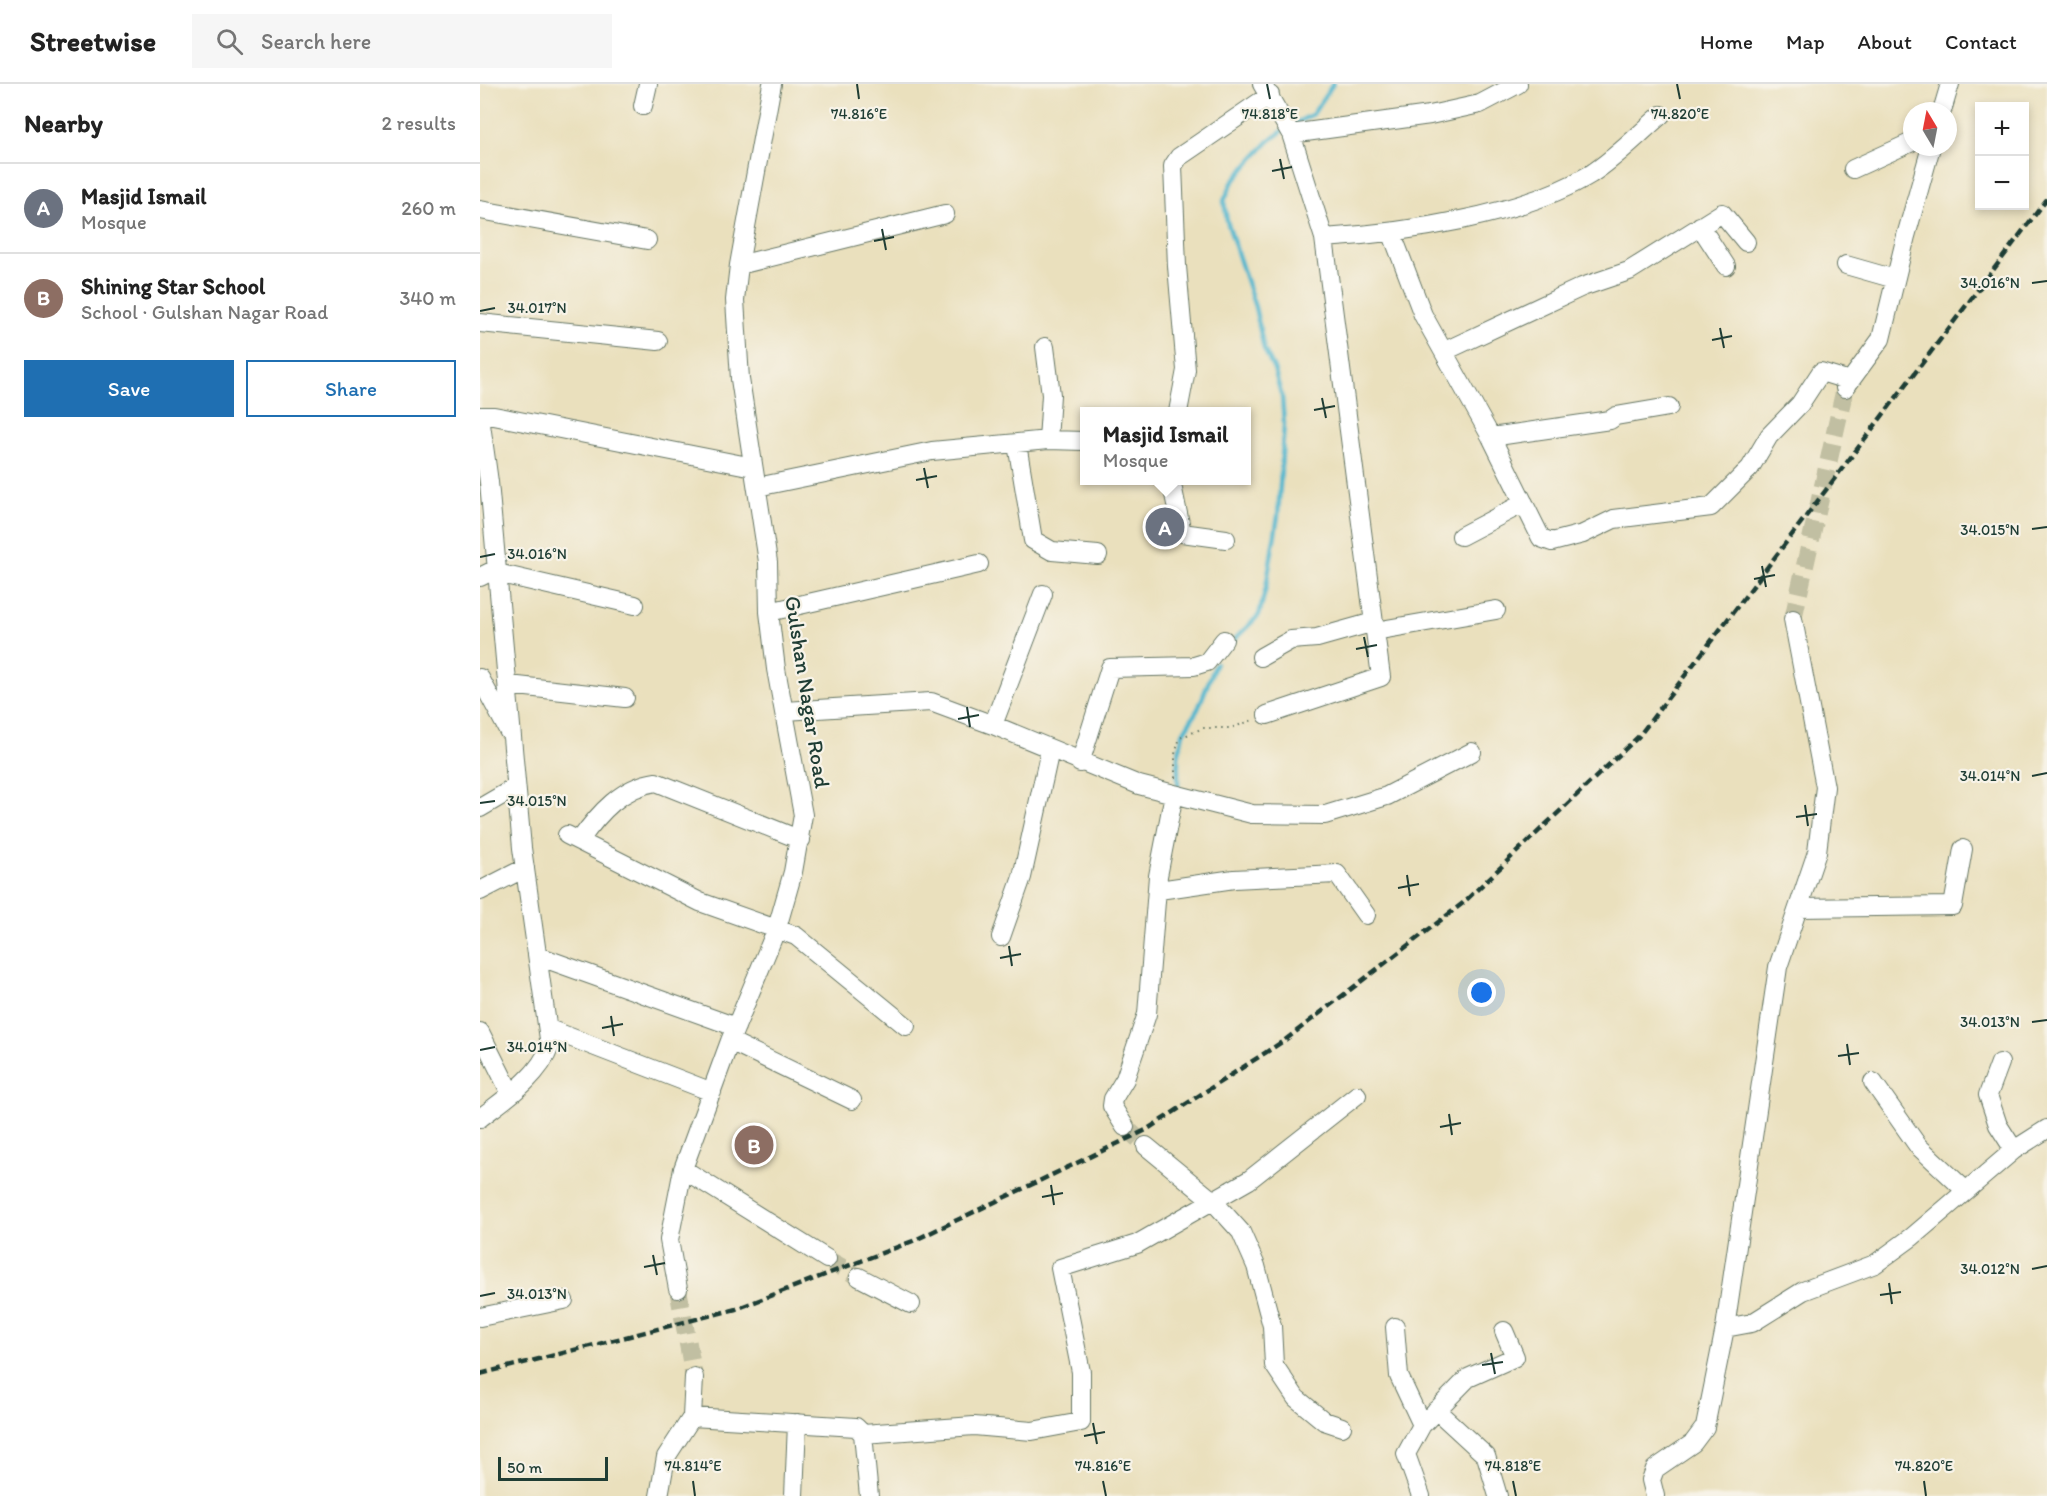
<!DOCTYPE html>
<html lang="en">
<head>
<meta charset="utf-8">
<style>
  :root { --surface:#fff; --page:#f6f6f6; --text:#222; --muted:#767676; --line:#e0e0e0; --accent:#1f6fb2 }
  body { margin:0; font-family:Itim,sans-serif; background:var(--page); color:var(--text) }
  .controls { position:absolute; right:18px; top:18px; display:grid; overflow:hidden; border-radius:0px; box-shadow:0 3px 9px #0003 }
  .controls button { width:54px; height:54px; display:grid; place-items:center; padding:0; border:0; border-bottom:2px solid var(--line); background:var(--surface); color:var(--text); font:30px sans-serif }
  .compass { position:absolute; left:1423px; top:18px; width:54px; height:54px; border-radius:50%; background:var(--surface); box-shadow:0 3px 9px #0003; rotate:350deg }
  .scale { position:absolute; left:18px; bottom:15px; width:110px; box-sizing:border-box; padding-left:6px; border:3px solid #1f3d34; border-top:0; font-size:16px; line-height:21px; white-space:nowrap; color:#1f3d34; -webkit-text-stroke:4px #f7f3e8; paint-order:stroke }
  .you { position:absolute; left:1002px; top:909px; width:21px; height:21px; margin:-15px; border:4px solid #fff; border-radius:50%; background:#1a73e8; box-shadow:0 0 0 9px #1a73e833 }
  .badge { display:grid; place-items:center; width:39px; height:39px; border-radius:50%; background:var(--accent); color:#fff; font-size:20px; font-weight:700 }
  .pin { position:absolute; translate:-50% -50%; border:3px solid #fff; box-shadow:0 2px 6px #0006 }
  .popup { position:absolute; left:600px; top:323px; width:171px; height:78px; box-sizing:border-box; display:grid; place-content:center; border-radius:0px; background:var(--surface); filter:drop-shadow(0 2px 4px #0005); font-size:20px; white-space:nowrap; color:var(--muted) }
  .popup b { font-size:22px; color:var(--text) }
  .popup::after { content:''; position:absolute; left:50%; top:100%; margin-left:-12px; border:12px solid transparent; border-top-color:var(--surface) }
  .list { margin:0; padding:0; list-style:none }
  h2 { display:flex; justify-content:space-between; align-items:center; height:78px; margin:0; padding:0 24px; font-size:26px }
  h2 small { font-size:20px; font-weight:400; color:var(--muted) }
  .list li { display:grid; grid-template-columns:39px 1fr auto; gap:18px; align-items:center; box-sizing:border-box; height:90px; padding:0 24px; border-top:2px solid var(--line) }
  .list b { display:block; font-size:22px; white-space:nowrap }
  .list p { margin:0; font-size:20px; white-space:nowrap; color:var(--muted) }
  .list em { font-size:20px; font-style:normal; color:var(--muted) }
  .actions { display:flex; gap:12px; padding:18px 24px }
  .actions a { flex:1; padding:14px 0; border:2px solid var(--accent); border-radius:0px; text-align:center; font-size:21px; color:var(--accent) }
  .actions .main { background:var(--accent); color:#fff }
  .icon { flex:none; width:33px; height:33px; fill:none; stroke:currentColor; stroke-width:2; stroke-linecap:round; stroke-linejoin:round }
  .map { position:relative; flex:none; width:1567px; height:1412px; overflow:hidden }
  header { display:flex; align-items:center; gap:36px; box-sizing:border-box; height:84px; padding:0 30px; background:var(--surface); border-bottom:2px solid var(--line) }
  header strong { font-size:28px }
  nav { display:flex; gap:33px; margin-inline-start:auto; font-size:21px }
  .search { width:420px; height:54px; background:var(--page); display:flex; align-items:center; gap:15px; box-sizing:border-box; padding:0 21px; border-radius:0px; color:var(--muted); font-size:22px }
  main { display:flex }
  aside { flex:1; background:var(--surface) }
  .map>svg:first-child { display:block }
</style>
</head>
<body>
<header>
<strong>Streetwise</strong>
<div class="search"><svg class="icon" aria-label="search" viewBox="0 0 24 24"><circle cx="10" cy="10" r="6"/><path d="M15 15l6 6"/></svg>Search here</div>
<nav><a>Home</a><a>Map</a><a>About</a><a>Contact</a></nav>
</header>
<main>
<aside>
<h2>Nearby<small>2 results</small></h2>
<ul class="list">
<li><span class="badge" style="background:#6b7280">A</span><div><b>Masjid Ismail</b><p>Mosque</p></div><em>260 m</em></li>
<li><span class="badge" style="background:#8d6e63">B</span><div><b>Shining Star School</b><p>School · Gulshan Nagar Road</p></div><em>340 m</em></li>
</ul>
<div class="actions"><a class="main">Save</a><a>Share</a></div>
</aside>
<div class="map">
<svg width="1567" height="1412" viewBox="0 0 1567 1412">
  <rect width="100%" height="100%" fill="#f7f3e8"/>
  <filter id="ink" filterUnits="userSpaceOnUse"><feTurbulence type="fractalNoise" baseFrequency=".0167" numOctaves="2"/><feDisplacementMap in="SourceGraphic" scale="12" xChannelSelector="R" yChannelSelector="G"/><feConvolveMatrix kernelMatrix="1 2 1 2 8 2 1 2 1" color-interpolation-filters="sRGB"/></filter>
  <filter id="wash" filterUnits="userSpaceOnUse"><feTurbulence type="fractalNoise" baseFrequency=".008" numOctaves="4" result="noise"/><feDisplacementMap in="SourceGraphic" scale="24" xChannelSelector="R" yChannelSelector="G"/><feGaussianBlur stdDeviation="1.35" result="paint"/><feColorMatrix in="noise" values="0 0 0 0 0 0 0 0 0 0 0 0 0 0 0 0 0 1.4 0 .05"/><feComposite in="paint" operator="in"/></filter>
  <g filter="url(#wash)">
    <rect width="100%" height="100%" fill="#eae0bd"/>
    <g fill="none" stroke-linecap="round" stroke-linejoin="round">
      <!-- stream -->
      <path stroke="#50b6ce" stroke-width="4.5" d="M812 41 833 30 853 0
        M750 560 779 531 786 503 798 432 804 340 802 313 794 285 784 265 775 223 747 137 744 117 752 99 768 80 789 57 805 45
        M698 706V673L703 649 718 625 736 579"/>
    </g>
  </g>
  <g filter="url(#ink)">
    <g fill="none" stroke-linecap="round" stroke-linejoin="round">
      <!-- minor-tunnel -->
      <path stroke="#c1bfa2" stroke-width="18" stroke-dasharray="18 9" stroke-linecap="butt" d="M1313 535 1365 304
        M645 1043 666 1062
        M347 1175 379 1193
        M198 1205 214 1293"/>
      <defs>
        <path id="minor" d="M782 0 811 50 844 154 901 593 787 631
          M163 22 168 0
          M1462 27 1470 0
          M811 50 950 31 1000 20 1038 0
          M1373 85 1432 58
          M0 126 167 156
          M1220 142 1246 182
          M912 150 943 231 1011 353 1061 454 1072 458 1103 450 1134 435 1231 423 1270 384 1289 352 1320 320 1341 288 1370 297
          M844 154C924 149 1042 132 1111 90 1136 74 1159 50 1181 31
          M259 181 465 130
          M1366 181 1415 195
          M0 239 178 257
          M565 263 571 311 568 356
          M965 267 1102 203 1149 187 1242 129 1266 158
          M1365 304 1401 255 1426 152 1451 63
          M698 328 706 286 697 182 693 82 699 73 790 11
          M0 332H14L273 383
          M0 333 9 398 42 764 70 962C59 993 26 1014 0 1034
          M1011 353 1130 336 1136 332 1189 323
          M537 360 553 456 572 467 618 471
          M691 396 702 449 746 455
          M277 403 452 367 568 356 604 357
          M981 452 1044 419
          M17 489 155 521
          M0 493 16 485
          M289 528 499 480
          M895 547 1016 526
          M781 573 811 556 837 554 894 538
          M0 594 29 648
          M29 601 145 614
          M305 627 451 618 513 641 659 701 694 710
          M513 641 563 510
          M600 679 630 584 714 582 727 578 744 556
          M0 724 36 703
          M87 751 220 818 316 852 426 942
          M100 756C119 729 142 703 176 698L321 756
          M679 806 754 795 857 790 886 831
          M0 807 45 784
          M1318 824 1473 822 1483 765
          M521 853 542 793 570 666
          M58 872 256 943
          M69 945 232 1008
          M0 948 31 1010
          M250 957 372 1016
          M1520 979 1508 1011 1518 1041 1534 1066
          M1393 998 1438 1062 1486 1107
          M645 1043 632 1022 633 1015 645 995 667 930 678 792 694 710 772 730 845 731 907 712 992 668
          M666 1062 733 1117 761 1148 776 1182 792 1242 794 1281 816 1314 844 1337 862 1343
          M203 1085 347 1175
          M379 1193 431 1220
          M198 1205 189 1156 203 1085 250 957 297 844 313 788 323 731 296 585 289 528 288 478 260 295 255 216 259 181 292 0
          M0 1233 84 1216
          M915 1243 919 1292 942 1341 926 1370 941 1412
          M1245 1244 1272 1239 1323 1207 1395 1180 1432 1153 1534 1066 1567 1045
          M956 1326 1006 1372 1018 1412
          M212 1333 376 1343 383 1350 389 1412
          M942 1341 988 1294 1035 1273 1024 1247
          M383 1350 494 1342 552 1347 601 1338V1288L580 1184 657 1160 769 1096 877 1011
          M179 1412 186 1373 212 1333 214 1293
          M314 1412 317 1339
          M1175 1412 1171 1396 1175 1385 1213 1359 1225 1343 1245 1244 1298 883 1337 768 1345 703 1313 535"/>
      </defs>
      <!-- minor casing -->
      <use href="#minor" stroke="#667664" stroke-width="20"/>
      <!-- path -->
      <path stroke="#667664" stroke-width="2" stroke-dasharray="1.5 4.5" stroke-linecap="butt" d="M695 694V670L700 654 723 644H751L773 636"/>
      <!-- minor -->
      <use href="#minor" stroke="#fff" stroke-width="18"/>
      <!-- rail -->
      <path stroke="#1f3d34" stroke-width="4.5" stroke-dasharray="9 4.5" stroke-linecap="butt" d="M0 1290 256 1225 433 1157 666 1046 805 956 983 819 1159 652 1567 115"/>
    </g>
  </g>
  <!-- ticks -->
  <path fill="none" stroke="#1f3d34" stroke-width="2" d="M377 0 379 15M787 0 790 15M1197 0 1200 15M800 75 804 95M792 87 812 83M402 145 406 166M394 157 414 153M1552 199 1567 197M0 227 15 224M1240 244 1244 264M1232 256 1252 252M842 314 846 334M834 326 855 322M444 384 448 404M436 396 457 392M1552 445 1567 443M0 473 15 470M1282 482 1286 503M1274 495 1295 491M884 553 888 573M876 565 897 561M487 623 490 643M478 635 499 631M1552 692 1567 689M0 719 15 717M1325 721 1328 742M1316 733 1337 730M927 791 930 812M918 804 939 800M529 862 532 882M520 874 541 870M131 932 134 952M1552 938 1567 936M122 944 143 940M1367 960 1370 981M0 966 15 963M1358 972 1379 969M969 1030 972 1051M960 1043 981 1039M571 1101 574 1121M562 1113 583 1109M173 1171 177 1191M164 1183 185 1179M1552 1185 1567 1182M1409 1199 1412 1220M1400 1211 1421 1208M0 1212 15 1209M1011 1269 1015 1290M1002 1281 1023 1278M613 1339 617 1360M604 1352 625 1348M213 1397 215 1412M623 1397 626 1412M1033 1397 1036 1412M1444 1397 1446 1412"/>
  <g text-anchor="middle" stroke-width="4.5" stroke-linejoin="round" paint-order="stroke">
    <!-- street labels -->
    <g font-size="22" fill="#1f3d34" stroke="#f7f3e8">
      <text transform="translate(328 608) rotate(81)" y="8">Gulshan Nagar Road</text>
    </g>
  </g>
  <g font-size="15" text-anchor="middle" fill="#1f3d34" stroke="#f7f3e8" stroke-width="4.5" stroke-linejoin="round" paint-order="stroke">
    <text x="379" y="35">74.816°E</text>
    <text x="790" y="35">74.818°E</text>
    <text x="1200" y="35">74.820°E</text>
    <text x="1510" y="204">34.016°N</text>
    <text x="57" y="229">34.017°N</text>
    <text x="1510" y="451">34.015°N</text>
    <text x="57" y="475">34.016°N</text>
    <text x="1510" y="697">34.014°N</text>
    <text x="57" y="722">34.015°N</text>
    <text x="1510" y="943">34.013°N</text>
    <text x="57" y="968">34.014°N</text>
    <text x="1510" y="1190">34.012°N</text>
    <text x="57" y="1215">34.013°N</text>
    <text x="213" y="1387">74.814°E</text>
    <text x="623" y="1387">74.816°E</text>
    <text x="1033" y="1387">74.818°E</text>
    <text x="1444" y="1387">74.820°E</text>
  </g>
</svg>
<div class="controls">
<button>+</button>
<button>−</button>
</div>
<svg class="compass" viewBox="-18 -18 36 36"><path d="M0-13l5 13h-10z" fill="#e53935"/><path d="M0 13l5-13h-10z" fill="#767676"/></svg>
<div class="scale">50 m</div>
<div class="you"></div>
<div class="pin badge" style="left:685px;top:443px;background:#6b7280">A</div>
<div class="popup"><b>Masjid Ismail</b>Mosque</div>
<div class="pin badge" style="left:274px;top:1061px;background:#8d6e63">B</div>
</div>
</main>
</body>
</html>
